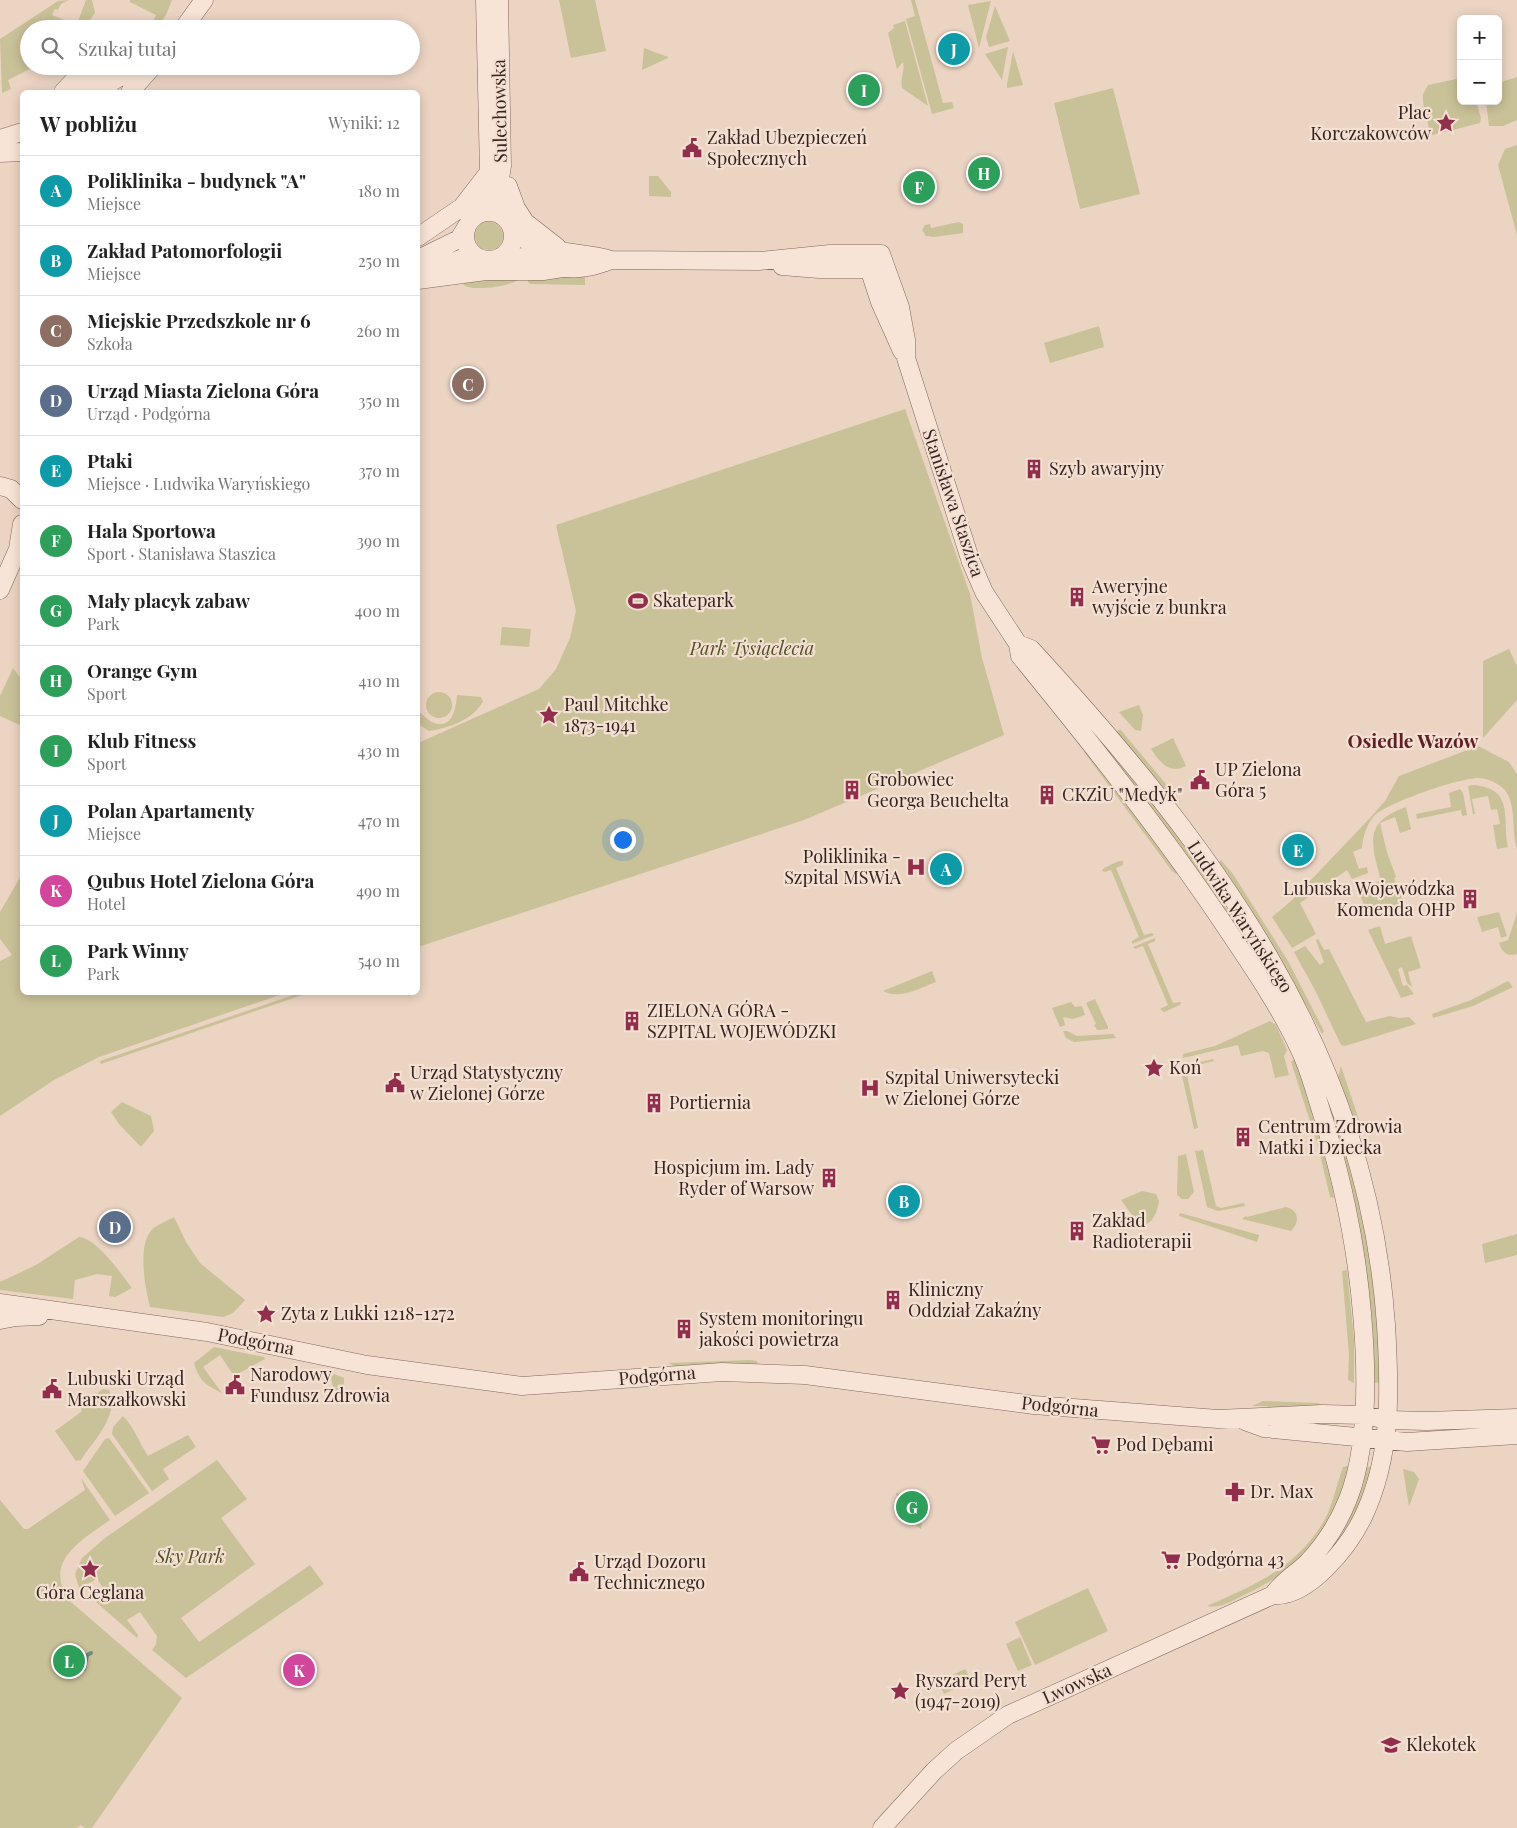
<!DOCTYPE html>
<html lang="pl">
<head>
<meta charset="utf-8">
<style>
  :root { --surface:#fff; --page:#f6f6f6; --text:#222; --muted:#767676; --line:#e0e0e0; --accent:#912e4b }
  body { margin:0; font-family:"Playfair Display",serif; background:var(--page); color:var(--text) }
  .controls { position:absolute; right:15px; top:15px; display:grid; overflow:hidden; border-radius:8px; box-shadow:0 2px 12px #0003 }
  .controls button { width:45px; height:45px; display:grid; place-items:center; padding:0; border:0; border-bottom:1px solid var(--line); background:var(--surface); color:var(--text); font:25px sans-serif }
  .you { position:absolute; left:622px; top:839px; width:18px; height:18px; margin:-12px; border:4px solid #fff; border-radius:50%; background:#1a73e8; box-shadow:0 0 0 8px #1a73e833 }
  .badge { display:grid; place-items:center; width:32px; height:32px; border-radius:50%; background:var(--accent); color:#fff; font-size:16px; font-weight:700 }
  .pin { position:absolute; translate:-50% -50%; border:2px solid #fff; box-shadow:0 1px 5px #0006 }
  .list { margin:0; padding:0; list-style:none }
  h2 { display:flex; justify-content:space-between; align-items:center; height:65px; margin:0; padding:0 20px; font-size:21px }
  h2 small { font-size:16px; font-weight:400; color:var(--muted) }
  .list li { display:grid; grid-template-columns:32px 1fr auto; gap:15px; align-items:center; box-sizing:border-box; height:70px; padding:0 20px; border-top:1px solid var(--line) }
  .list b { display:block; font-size:19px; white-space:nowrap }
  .list p { margin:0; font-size:16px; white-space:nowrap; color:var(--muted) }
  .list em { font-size:16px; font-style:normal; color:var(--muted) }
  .icon { flex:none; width:28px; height:28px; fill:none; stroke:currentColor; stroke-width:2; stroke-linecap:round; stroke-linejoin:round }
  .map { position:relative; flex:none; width:1517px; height:1828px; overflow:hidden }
  .search { position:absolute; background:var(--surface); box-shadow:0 2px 12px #0003; left:20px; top:20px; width:400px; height:55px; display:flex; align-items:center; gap:12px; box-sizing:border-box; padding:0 18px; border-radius:28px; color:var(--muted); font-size:19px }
  .panel { position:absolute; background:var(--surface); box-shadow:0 2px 12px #0003; left:20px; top:90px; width:400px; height:905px; border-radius:8px }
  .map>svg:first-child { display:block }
</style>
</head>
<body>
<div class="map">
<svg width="1517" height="1828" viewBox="0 0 1517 1828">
  <rect width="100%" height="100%" fill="#ecd4c3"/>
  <!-- green -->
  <path fill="#c9c198" d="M69 0 61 4 58 10 55 9 52 15 72 23 69 29H29V66H36L8 80 11 89 2 93 0 39 58 1Z
    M86 0H92L95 13 83 29H75Z
    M130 0H172L166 15 157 27 152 24 156 15 130 2Z
    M559 0H595L606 51 571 58Z
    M911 0H915L943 103 952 102 954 108 932 114 906 19 915 16Z
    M991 1 979 48 968 5Z
    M995 6 1010 41 989 47 986 37Z
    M905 21 928 106 902 88C900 78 905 70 903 62L897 69 888 33 894 28 893 25Z
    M1008 47 1002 80 985 54Z
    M644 48 668 57V58L642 70Z
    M1013 51 1023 85 1007 88V84Z
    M1517 77V120L1503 126H1489L1486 101H1498V83Z
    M1461 78V101H1476L1481 118 1480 123 1433 135 1430 133 1423 102V94L1428 85Z
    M1113 88 1140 194 1080 209 1054 103Z
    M1517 145V235L1498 165 1505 149Z
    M649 176H658L671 192V197L649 196Z
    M475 236a14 14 0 1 1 28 0a14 14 0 1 1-28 0Z
    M959 222 963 224V233L934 237 926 236 922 230 925 225 930 224 931 228Z
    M491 274 521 278C513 286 473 292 464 285L463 282Z
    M528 274H585V285L530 284 528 282Z
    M1099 326 1104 347 1050 363 1044 343Z
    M905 409 970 594 982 658 1004 735 804 820 418 947V743L539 689 556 669 570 638 576 611 556 525Z
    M502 627 531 629 529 647 500 645Z
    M1509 649 1517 666V700L1483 738V661Z
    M13 668 22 680V726L0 716V696Z
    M426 705a13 13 0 1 1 26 0a13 13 0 1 1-26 0Z
    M457 695 481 697 483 701C474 720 448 728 429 731L418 724 419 712C423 714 426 719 432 722 452 731 456 709 457 695Z
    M1139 705 1143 715 1141 731 1135 730 1119 712Z
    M1120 729 1181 802 1176 803 1116 732Z
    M1173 738 1186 766C1169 775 1160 762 1151 749Z
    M1103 741 1168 822 1255 951 1280 993 1098 744Z
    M1478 746 1509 762 1517 774V849C1511 829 1517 807 1505 790 1498 783 1488 778 1478 778 1459 778 1386 803 1374 816 1366 825 1363 837 1362 848L1353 852 1359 869 1367 867 1368 873 1352 879 1347 870 1300 903 1316 934 1292 948 1272 917 1290 902 1370 818 1385 801 1399 776Z
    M1086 751 1178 872 1176 874 1172 871 1084 752Z
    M1473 785C1515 788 1502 819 1508 847L1497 849 1493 825 1500 824 1497 809 1491 810 1488 796 1472 799 1475 814H1473L1468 786Z
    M1460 789 1463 793 1467 815 1462 816 1461 810 1417 819 1416 814 1451 807 1449 793Z
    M1406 807 1411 829 1400 833 1395 817 1380 823 1387 852 1396 877 1394 878 1405 906 1369 917 1357 888 1381 881C1372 845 1362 822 1406 807Z
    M1221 860 1233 874 1288 961 1324 1031 1322 1034 1276 952 1217 864Z
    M1119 861H1123V865L1116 868 1144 935 1152 933 1154 935 1132 944V941L1139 937 1111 870 1105 872 1102 871 1104 868Z
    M22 874V992L285 993 99 1057 54 1080 0 1116V961L12 955 0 939V912Z
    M1499 912 1507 936 1501 938 1498 927 1482 932 1477 917Z
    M1517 913V954C1507 957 1502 952 1499 943L1508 940Z
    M1380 926 1385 944 1411 936 1421 968 1408 972 1412 987 1407 983 1402 967 1398 969 1403 986 1407 985 1414 994 1401 998 1368 930Z
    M1155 938V941L1148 944 1173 1003 1181 1002 1180 1005 1164 1012 1160 1009 1168 1005 1143 946 1135 949 1133 947Z
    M1318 939 1324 950 1329 949 1366 1022 1390 1016 1399 1018 1409 1017 1416 1024 1345 1046 1341 1045 1316 992 1294 952 1305 946 1320 965 1324 962 1316 940Z
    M932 971 936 982C920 988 900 1000 883 991Z
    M1508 981 1513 987 1473 1006 1433 1018 1432 1014 1471 1000Z
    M299 993H308L101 1064 100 1061Z
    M1095 999 1108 1027V1029L1097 1030 1094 1025 1096 1024 1086 1003Z
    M1071 1002 1075 1007 1082 1006 1085 1015 1073 1019 1063 1017 1065 1025 1060 1027 1052 1008Z
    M1270 1021 1276 1025 1287 1050 1284 1056 1289 1075 1275 1078 1269 1053 1263 1051 1241 1056 1238 1045 1183 1058V1054L1215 1046Z
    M1063 1031H1067L1077 1036 1113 1034 1116 1038 1074 1042 1066 1038Z
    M1296 1057C1311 1102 1329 1149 1334 1198L1330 1197 1318 1146 1291 1062Z
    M1213 1059 1214 1061 1189 1067 1186 1070 1198 1128 1194 1129 1180 1067Z
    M1341 1066 1359 1120H1358L1354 1119 1338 1077Z
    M1318 1068C1339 1128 1359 1189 1369 1253 1376 1296 1378 1339 1381 1382L1374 1383C1373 1268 1348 1177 1318 1068Z
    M122 1102 151 1116 154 1131 141 1147 119 1124 111 1112Z
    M1203 1150 1216 1206 1221 1208 1244 1203 1245 1206 1218 1211 1207 1207 1195 1151Z
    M1186 1154 1194 1192 1188 1199H1182L1177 1195 1178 1156Z
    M1142 1191 1156 1194 1159 1201C1157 1213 1153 1224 1140 1226L1121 1200Z
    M1286 1207C1299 1210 1300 1222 1291 1231L1242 1219 1246 1216 1247 1217Z
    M1180 1213 1259 1235 1257 1242 1179 1216Z
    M174 1217 186 1242 200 1263 245 1300 233 1313 223 1317 150 1307C145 1287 138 1249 150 1232 155 1225 167 1221 174 1217Z
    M1517 1234V1255L1485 1263 1482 1244Z
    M79 1237C98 1239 120 1273 132 1288L115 1297 109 1296 112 1276 97 1274 75 1280 73 1299 0 1290V1282L36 1265Z
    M1347 1270 1354 1339V1383L1348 1380 1349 1355 1342 1271Z
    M214 1347 264 1357 265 1359 234 1376 220 1355 203 1367 222 1393C205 1385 199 1380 194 1363Z
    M750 1360 757 1361 758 1366 675 1367 669 1363Z
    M334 1374 344 1378C344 1388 346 1398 336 1402L331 1377Z
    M103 1389 109 1390C120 1415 94 1440 81 1460L76 1461 55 1431 81 1412 82 1405Z
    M1263 1401 1318 1403 1322 1405 1277 1411 1266 1406H1252Z
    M123 1416C134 1427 139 1442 148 1456L188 1435 196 1447 163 1469 169 1479 152 1491 112 1434 113 1427Z
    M109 1438 149 1493 115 1516 83 1471 105 1439Z
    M217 1460 247 1499 221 1518 255 1564 181 1618 199 1642 310 1565 324 1584 186 1678 152 1650 156 1644 157 1636 140 1612 127 1620 138 1635 137 1638 96 1602 107 1593 97 1579 79 1588 75 1574 82 1558 105 1538Z
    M1347 1466H1350C1338 1528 1302 1568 1246 1594 1233 1600 1221 1609 1207 1606 1255 1585 1302 1565 1327 1515 1334 1499 1337 1483 1343 1467Z
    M1367 1467H1374L1357 1515 1326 1558 1303 1575 1355 1499Z
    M1403 1469 1414 1472 1419 1479 1409 1507Z
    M81 1478 110 1520C80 1541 41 1563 71 1602L182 1698 92 1828H85L81 1825 77 1828H0V1500L24 1529H28L85 1490Z
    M896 1493 925 1497 921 1529 903 1516Z
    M1088 1588 1108 1631 1035 1665 1015 1622Z
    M1020 1637 1032 1665 1018 1671 1006 1644Z
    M965 1669 971 1680 944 1694 938 1682Z"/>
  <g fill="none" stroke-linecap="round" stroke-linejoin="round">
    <!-- stream -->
    <path stroke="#6d8c7b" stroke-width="4" d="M77 1671 84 1669 87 1655 91 1653"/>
    <defs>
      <path id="minor" d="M499 0 502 166C498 186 498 203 508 221
        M183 29 204 0
        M99 84 111 82 140 66
        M63 92 79 75 120 66
        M78 92C87 83 98 81 109 88
        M130 92 153 66
        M0 139 22 132
        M0 153 22 152
        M508 186 516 208 525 222 557 247
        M465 236a24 24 0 1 1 48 0a24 24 0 1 1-48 0Z
        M476 215 484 204 489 171 485 0
        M513 230C537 256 579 250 611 260L759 261 830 254H881L900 307 906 340V358L971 562 984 592 1018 644 1020 656C1090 742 1159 828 1221 920 1249 962 1278 1003 1299 1048 1308 1066 1313 1085 1319 1104 1341 1172 1356 1242 1362 1313 1367 1370 1369 1446 1348 1499 1339 1522 1325 1544 1308 1562 1296 1574 1282 1581 1273 1595L1008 1715 956 1751 934 1771 882 1828
        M418 237 462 207 489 172
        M502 257C523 254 541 263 561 267 578 271 595 266 611 260
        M418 259 459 239 467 226
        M866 259 880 302 902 351
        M782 266 819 269H886
        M424 272 466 257 479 258
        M418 280 486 271H543L562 268
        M0 486 11 489 22 500
        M18 549 22 524
        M0 590 18 549 22 544
        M1018 644 1031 649C1212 846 1367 1049 1386 1325 1390 1390 1392 1455 1364 1515 1350 1545 1309 1598 1273 1595
        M0 1303 207 1332 367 1365 522 1386 722 1372 805 1375 1034 1405 1218 1419 1322 1414 1363 1415 1388 1420 1427 1421 1517 1418
        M0 1320 16 1317 39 1316
        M1245 1421 1264 1428 1407 1442 1517 1435"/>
    </defs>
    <!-- minor casing -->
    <use href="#minor" stroke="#85655b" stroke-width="19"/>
    <!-- minor -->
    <use href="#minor" stroke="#f7e4d6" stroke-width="18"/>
  </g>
  <!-- icons -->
  <defs>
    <symbol id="sight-bare" viewBox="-9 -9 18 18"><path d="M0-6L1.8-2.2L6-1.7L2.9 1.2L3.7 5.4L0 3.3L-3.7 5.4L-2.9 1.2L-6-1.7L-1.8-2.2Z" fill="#912e4b" stroke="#f4e0d2" stroke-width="2.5" paint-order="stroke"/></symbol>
    <symbol id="civic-bare" viewBox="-9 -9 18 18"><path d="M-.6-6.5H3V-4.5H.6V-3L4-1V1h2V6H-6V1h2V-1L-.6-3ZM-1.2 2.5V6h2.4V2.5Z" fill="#912e4b" stroke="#f4e0d2" stroke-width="2.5" paint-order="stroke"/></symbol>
    <symbol id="building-bare" viewBox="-9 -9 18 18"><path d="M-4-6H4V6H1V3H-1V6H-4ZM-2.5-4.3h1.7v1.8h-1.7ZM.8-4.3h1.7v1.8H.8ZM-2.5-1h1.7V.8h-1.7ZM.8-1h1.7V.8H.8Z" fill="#912e4b" stroke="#f4e0d2" stroke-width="2.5" paint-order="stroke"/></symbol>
    <symbol id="stadium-bare" viewBox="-9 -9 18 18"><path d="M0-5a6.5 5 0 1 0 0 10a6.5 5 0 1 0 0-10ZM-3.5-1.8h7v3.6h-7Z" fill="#912e4b" stroke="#f4e0d2" stroke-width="2.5" paint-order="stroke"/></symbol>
    <symbol id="hospital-bare" viewBox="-9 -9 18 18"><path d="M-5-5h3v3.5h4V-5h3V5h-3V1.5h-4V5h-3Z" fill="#912e4b" stroke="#f4e0d2" stroke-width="2.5" paint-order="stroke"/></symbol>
    <symbol id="supermarket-bare" viewBox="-9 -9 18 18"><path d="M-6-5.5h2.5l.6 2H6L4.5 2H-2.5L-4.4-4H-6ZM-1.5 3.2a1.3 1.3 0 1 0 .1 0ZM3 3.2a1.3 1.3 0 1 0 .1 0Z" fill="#912e4b" stroke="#f4e0d2" stroke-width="2.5" paint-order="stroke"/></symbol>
    <symbol id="pharmacy-bare" viewBox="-9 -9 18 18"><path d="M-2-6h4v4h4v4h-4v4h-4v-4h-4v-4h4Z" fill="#912e4b" stroke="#f4e0d2" stroke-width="2.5" paint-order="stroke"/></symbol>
    <symbol id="school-bare" viewBox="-9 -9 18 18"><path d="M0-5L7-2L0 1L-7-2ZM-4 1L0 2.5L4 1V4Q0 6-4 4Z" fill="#912e4b" stroke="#f4e0d2" stroke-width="2.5" paint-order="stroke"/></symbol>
  </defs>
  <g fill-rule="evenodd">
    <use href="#sight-bare" x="1432" y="109" width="28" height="28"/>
    <use href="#civic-bare" x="678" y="134" width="28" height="28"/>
    <use href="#building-bare" x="1020" y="455" width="28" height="28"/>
    <use href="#building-bare" x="1063" y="583" width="28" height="28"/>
    <use href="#stadium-bare" x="624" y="587" width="28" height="28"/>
    <use href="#sight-bare" x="535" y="701" width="28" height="28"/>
    <use href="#civic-bare" x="1186" y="766" width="28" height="28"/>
    <use href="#building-bare" x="838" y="776" width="28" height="28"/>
    <use href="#building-bare" x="1033" y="781" width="28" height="28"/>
    <use href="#hospital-bare" x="902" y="853" width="28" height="28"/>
    <use href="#building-bare" x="1456" y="885" width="28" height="28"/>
    <use href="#building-bare" x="618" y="1007" width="28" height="28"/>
    <use href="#sight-bare" x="1140" y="1054" width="28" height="28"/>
    <use href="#civic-bare" x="381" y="1069" width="28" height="28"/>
    <use href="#hospital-bare" x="856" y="1074" width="28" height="28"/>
    <use href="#building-bare" x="640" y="1089" width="28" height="28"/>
    <use href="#building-bare" x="1229" y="1123" width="28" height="28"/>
    <use href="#building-bare" x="815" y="1164" width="28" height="28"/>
    <use href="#building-bare" x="1063" y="1217" width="28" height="28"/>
    <use href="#building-bare" x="879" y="1286" width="28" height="28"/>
    <use href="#sight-bare" x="252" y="1300" width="28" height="28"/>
    <use href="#building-bare" x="670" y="1315" width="28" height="28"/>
    <use href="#civic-bare" x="221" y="1371" width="28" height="28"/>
    <use href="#civic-bare" x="38" y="1375" width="28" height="28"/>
    <use href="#supermarket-bare" x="1087" y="1431" width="28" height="28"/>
    <use href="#pharmacy-bare" x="1221" y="1478" width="28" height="28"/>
    <use href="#supermarket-bare" x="1157" y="1546" width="28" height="28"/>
    <use href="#sight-bare" x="76" y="1555" width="28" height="28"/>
    <use href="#civic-bare" x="565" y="1558" width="28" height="28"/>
    <use href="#sight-bare" x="886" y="1677" width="28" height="28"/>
    <use href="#school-bare" x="1377" y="1731" width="28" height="28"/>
  </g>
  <g text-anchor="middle" stroke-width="4.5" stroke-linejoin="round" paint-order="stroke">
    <!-- street labels -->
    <g font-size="18" fill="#36231e" stroke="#f4e0d2">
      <text transform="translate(500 111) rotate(-91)" y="6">Sulechowska</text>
      <text transform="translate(953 503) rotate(71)" y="6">Stanisława Staszica</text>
      <text transform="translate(1240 917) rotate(57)" y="6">Ludwika Waryńskiego</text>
      <text transform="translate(256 1342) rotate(11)" y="6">Podgórna</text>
      <text transform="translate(657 1376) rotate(-5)" y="6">Podgórna</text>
      <text transform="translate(1060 1407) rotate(6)" y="6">Podgórna</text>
      <text transform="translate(1077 1684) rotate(-24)" y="6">Lwowska</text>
    </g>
    <!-- poi labels -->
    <g font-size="18" fill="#36231e" stroke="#f4e0d2" text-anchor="start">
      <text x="1431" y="119" text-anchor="end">Plac<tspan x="1431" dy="21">Korczakowców</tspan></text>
      <text x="707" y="144">Zakład Ubezpieczeń<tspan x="707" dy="21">Społecznych</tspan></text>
      <text x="1049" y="475">Szyb awaryjny</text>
      <text x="1092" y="593">Aweryjne<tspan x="1092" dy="21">wyjście z bunkra</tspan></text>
      <text x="653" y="607">Skatepark</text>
      <text x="564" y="711">Paul Mitchke<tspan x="564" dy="21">1873-1941</tspan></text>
      <text x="1215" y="776">UP Zielona<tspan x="1215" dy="21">Góra 5</tspan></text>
      <text x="867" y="786">Grobowiec<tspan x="867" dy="21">Georga Beuchelta</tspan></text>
      <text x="1062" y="801">CKZiU "Medyk"</text>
      <text x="901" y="863" text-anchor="end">Poliklinika -<tspan x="901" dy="21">Szpital MSWiA</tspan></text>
      <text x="1455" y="895" text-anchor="end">Lubuska Wojewódzka<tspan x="1455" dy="21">Komenda OHP</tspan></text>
      <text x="647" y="1017">ZIELONA GÓRA -<tspan x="647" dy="21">SZPITAL WOJEWÓDZKI</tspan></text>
      <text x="1169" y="1074">Koń</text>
      <text x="410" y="1079">Urząd Statystyczny<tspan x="410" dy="21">w Zielonej Górze</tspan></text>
      <text x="885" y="1084">Szpital Uniwersytecki<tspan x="885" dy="21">w Zielonej Górze</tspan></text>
      <text x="669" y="1109">Portiernia</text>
      <text x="1258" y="1133">Centrum Zdrowia<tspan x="1258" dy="21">Matki i Dziecka</tspan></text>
      <text x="814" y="1174" text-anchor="end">Hospicjum im. Lady<tspan x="814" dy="21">Ryder of Warsow</tspan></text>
      <text x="1092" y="1227">Zakład<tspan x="1092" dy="21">Radioterapii</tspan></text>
      <text x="908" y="1296">Kliniczny<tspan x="908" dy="21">Oddział Zakaźny</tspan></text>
      <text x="281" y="1320">Zyta z Lukki 1218-1272</text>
      <text x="699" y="1325">System monitoringu<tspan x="699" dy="21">jakości powietrza</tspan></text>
      <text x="250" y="1381">Narodowy<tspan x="250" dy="21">Fundusz Zdrowia</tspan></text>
      <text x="67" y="1385">Lubuski Urząd<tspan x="67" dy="21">Marszałkowski</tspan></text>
      <text x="1116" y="1451">Pod Dębami</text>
      <text x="1250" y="1498">Dr. Max</text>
      <text x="1186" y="1566">Podgórna 43</text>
      <text x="594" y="1568">Urząd Dozoru<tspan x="594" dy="21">Technicznego</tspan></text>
      <text x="90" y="1599" text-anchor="middle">Góra Ceglana</text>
      <text x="915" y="1687">Ryszard Peryt<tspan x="915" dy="21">(1947-2019)</tspan></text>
      <text x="1406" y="1751">Klekotek</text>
    </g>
    <!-- park labels -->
    <g font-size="18" font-style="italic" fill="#515026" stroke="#f4e0d2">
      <text x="752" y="655">Park Tysiąclecia</text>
      <text x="190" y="1563">Sky Park</text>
    </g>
    <!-- neighbourhood labels -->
    <g font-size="19" font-weight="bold" fill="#602025" stroke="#f4e0d2">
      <text x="1413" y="748">Osiedle Wazów</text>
    </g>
  </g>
</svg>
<div class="controls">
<button>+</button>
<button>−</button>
</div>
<div class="you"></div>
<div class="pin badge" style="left:946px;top:869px;background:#0f9aa8">A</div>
<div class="pin badge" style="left:904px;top:1201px;background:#0f9aa8">B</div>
<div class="pin badge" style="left:468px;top:384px;background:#8d6e63">C</div>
<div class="pin badge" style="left:115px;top:1227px;background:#5c6f8a">D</div>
<div class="pin badge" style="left:1298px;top:850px;background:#0f9aa8">E</div>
<div class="pin badge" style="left:919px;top:187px;background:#2e9e5b">F</div>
<div class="pin badge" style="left:912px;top:1507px;background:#2e9e5b">G</div>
<div class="pin badge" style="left:984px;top:173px;background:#2e9e5b">H</div>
<div class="pin badge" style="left:864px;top:90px;background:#2e9e5b">I</div>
<div class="pin badge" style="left:954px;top:49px;background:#0f9aa8">J</div>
<div class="pin badge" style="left:299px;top:1670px;background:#d1479c">K</div>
<div class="pin badge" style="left:69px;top:1661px;background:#2e9e5b">L</div>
<div class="search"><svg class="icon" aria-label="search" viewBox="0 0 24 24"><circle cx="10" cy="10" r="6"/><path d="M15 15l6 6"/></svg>Szukaj tutaj</div>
<section class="panel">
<h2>W pobliżu<small>Wyniki: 12</small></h2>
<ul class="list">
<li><span class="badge" style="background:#0f9aa8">A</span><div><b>Poliklinika - budynek &quot;A&quot;</b><p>Miejsce</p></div><em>180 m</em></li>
<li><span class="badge" style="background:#0f9aa8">B</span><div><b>Zakład Patomorfologii</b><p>Miejsce</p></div><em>250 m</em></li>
<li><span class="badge" style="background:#8d6e63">C</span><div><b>Miejskie Przedszkole nr 6</b><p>Szkoła</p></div><em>260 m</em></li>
<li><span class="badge" style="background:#5c6f8a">D</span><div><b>Urząd Miasta Zielona Góra</b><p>Urząd · Podgórna</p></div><em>350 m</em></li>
<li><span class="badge" style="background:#0f9aa8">E</span><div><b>Ptaki</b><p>Miejsce · Ludwika Waryńskiego</p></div><em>370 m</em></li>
<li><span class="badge" style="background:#2e9e5b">F</span><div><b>Hala Sportowa</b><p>Sport · Stanisława Staszica</p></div><em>390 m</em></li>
<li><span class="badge" style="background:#2e9e5b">G</span><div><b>Mały placyk zabaw</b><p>Park</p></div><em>400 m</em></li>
<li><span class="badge" style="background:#2e9e5b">H</span><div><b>Orange Gym</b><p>Sport</p></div><em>410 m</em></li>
<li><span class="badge" style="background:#2e9e5b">I</span><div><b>Klub Fitness</b><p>Sport</p></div><em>430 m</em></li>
<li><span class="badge" style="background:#0f9aa8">J</span><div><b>Polan Apartamenty</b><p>Miejsce</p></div><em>470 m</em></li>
<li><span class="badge" style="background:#d1479c">K</span><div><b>Qubus Hotel Zielona Góra</b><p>Hotel</p></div><em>490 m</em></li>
<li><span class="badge" style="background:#2e9e5b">L</span><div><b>Park Winny</b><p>Park</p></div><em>540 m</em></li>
</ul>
</section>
</div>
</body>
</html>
